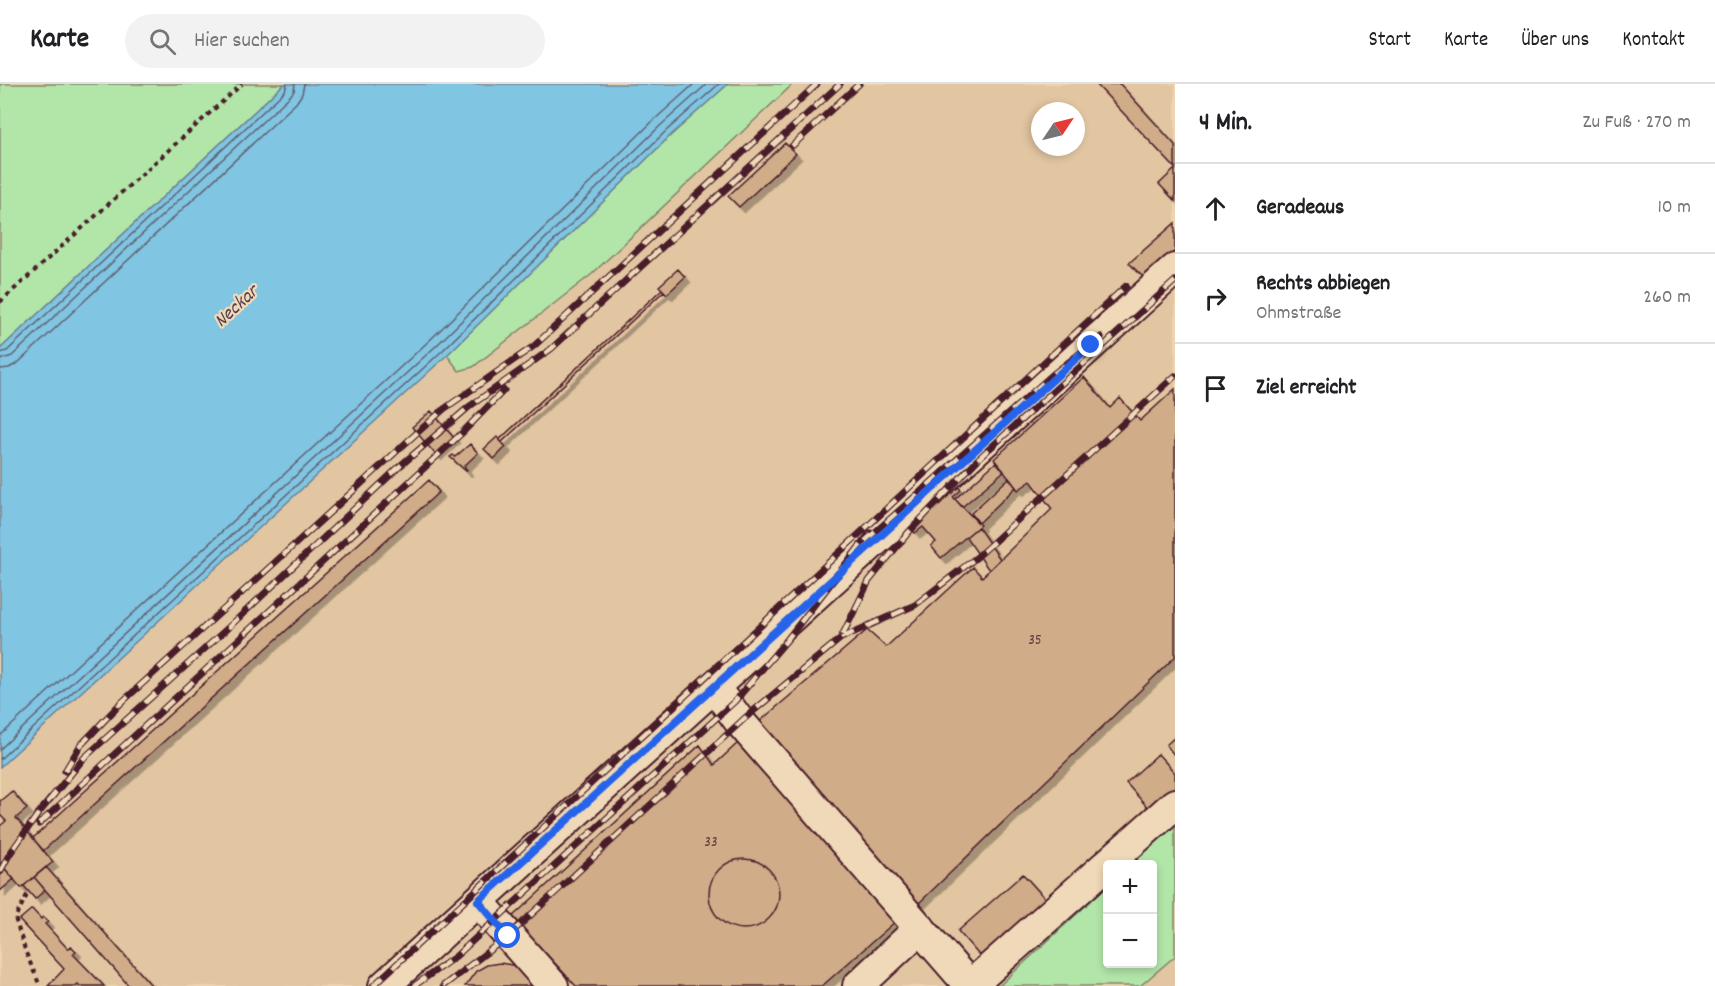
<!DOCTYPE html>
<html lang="de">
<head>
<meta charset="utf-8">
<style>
  :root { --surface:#fff; --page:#f2f2f2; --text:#202124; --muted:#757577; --line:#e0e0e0 }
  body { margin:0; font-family:Dekko,sans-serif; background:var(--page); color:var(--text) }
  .controls { position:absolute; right:18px; bottom:18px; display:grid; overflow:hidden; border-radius:6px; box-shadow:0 3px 9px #0003 }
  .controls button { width:54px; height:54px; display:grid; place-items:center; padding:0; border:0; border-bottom:2px solid var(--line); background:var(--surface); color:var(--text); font:30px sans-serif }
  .compass { position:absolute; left:1031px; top:18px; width:54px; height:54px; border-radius:50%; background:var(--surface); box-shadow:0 3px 9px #0003; rotate:55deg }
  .stop { position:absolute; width:18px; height:18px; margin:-14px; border:4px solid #2563eb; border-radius:50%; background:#fff }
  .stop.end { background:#2563eb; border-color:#fff; box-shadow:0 2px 6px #0008 }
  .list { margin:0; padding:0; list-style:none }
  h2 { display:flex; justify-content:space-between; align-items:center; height:78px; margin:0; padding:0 24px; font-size:26px }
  h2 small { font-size:20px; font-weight:400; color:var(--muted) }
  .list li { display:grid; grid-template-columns:39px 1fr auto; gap:18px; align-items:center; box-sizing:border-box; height:90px; padding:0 24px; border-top:2px solid var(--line) }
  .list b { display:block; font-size:22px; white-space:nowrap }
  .list p { margin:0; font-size:20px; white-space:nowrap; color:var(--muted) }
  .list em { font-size:20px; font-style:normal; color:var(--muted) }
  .icon { flex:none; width:33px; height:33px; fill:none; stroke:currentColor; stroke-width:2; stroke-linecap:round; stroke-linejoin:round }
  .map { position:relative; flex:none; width:1175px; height:902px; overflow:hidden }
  header { display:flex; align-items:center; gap:36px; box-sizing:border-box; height:84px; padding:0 30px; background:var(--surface); border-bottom:2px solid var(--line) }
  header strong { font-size:28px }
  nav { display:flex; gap:33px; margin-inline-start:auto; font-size:21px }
  .search { width:420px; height:54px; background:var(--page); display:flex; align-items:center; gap:15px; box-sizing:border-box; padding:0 21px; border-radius:33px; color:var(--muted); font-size:22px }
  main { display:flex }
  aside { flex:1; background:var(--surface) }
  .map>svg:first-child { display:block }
</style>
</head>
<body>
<header>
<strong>Karte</strong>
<div class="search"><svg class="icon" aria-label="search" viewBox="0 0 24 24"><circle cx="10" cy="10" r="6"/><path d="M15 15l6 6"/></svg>Hier suchen</div>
<nav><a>Start</a><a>Karte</a><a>Über uns</a><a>Kontakt</a></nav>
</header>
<main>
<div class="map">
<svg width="1175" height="902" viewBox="0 0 1175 902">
  <defs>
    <filter id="shadow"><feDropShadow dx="5.5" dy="5.5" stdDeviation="0" flood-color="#0004"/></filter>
  </defs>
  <rect width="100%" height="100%" fill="#eed5b0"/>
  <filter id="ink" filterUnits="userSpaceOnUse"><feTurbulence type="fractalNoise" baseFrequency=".0167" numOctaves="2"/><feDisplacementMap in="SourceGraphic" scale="12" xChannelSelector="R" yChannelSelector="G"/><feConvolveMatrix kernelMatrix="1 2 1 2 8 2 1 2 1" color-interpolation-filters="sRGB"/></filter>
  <g filter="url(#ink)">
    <!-- built -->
    <path fill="#e2c6a2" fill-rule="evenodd" d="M792 0H1175V902H0V683L447 271 459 286 473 283 592 190ZM1040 27H1076V63H1040ZM1108 780H1152V880H1108Z"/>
    <!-- green -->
    <path fill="#b2e6a8" stroke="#7e826a" stroke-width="1.5" d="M0 0H284L0 265Z
      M728 0H793L592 190 473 283 459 287 447 271 670 52Z
      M1175 740V872L1140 902H999L1107 802 1108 880H1152V780H1131Z"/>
    <!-- water -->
    <path fill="#80c5e1" stroke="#6a8398" stroke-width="1.5" d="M284 0H728L670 52 447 271 0 683V265Z"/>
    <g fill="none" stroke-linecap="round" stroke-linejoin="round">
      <!-- shore -->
      <path stroke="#606174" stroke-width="1.5" d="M0 269 7 267 285 7 287 0
        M0 276 12 272 290 12 294 7 295 0
        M0 285 9 284 18 279 296 19 302 10 304 0
        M0 652 431 255 654 36 694 0
        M0 665 437 261 660 42 707 0
        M0 675 442 267 666 47 719 0"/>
    </g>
    <!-- building -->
    <path fill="#d0ac89" stroke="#4a1f2b" stroke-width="1.5" filter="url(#shadow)" d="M1096 0H1120L1175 61V84Z
      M785 59 796 70 739 123 728 112Z
      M1175 85V117L1159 100Z
      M1175 139V167L1144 194 1129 179Z
      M678 185 685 193 667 210 659 202Z
      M662 205 664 207 502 358 499 356Z
      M1084 293 1110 324 1120 314 1140 337 1175 305V573L918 820 759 638 867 546 886 563 973 483 982 493 1052 425 1031 397 1018 406 994 375Z
      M431 327 454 354 436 371 412 343Z
      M497 353 506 363 494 375 484 365Z
      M470 360 478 369 464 382 467 386 466 387 450 373 453 371 455 373Z
      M996 378 1004 387 962 423 955 415Z
      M1009 394 1016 403 979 439 971 429Z
      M951 395 961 406 953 413 980 441 941 474 931 462 936 458 923 443 915 449 903 435Z
      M429 396 439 408 43 767 33 754Z
      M978 443 1000 475 989 486 966 453Z
      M1175 653V672L1166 661Z
      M740 657 896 837 822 902H576L512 833 700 661 714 681Z
      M1158 670 1175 689V703L1150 726 1126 699Z
      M12 707 27 725 16 734 53 778 21 804 0 779V742L6 737 0 731V717Z
      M709 810a35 35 0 1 1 70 0a35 35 0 1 1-70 0Z
      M0 779 14 795 0 807Z
      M46 783 152 902H129L34 793Z
      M1023 790 1050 820 985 878 958 847Z
      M34 793 45 806 35 815 24 802Z
      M32 825 41 835 43 833 48 838 45 840 68 865 71 862 76 867 73 870 104 902H80L78 900 75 902H48L64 885 19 836Z
      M500 879 512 881 523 887 534 902H465L476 887 487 881Z"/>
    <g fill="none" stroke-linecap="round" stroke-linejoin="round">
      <defs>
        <path id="minor" d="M714 603 740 638 970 902 1175 720
          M478 817 553 902
          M384 902 1175 185
          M858 902 920 844"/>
      </defs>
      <!-- minor casing -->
      <use href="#minor" stroke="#4a1f2b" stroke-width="34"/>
      <!-- path -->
      <path stroke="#4a1f2b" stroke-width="4" stroke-dasharray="4.5 4.5" stroke-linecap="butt" d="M0 218 242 0
        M27 811 15 834 26 869 40 902"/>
      <!-- minor -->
      <use href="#minor" stroke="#efd9b8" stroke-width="30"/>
      <defs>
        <path id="rail" d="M792 62 859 0
          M865 457 1052 291 1101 253
          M841 554 915 521 977 473 1175 292
          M65 687 80 662 120 620 409 356 444 325 534 262 817 0
          M39 740 462 349 504 306
          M0 788 9 771 38 730 84 674 231 541 400 382 470 322 551 265 840 0
          M373 902 1126 202
          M414 902 456 872 735 617 786 557 870 449
          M443 902 508 852 745 634 841 554 869 497 908 449 978 375 1175 197"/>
      </defs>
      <!-- rail casing -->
      <use href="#rail" stroke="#4a1f2b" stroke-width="7"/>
      <!-- rail -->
      <use href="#rail" stroke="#efd9b8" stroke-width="4.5" stroke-dasharray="14" stroke-linecap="butt"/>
    </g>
  </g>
  <g fill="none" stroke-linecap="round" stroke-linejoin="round" filter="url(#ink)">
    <!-- route -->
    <path stroke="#2563eb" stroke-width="8" d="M508 852 478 817 1091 261"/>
  </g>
  <g text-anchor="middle" stroke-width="4.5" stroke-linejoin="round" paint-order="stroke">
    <!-- number labels -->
    <g font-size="15" fill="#6c4242">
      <text x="1035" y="560">35</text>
      <text x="711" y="762">33</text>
    </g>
    <!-- water labels -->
    <g font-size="20" font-style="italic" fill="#55404f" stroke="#efd9b8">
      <text transform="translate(235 221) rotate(-43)" y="7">Neckar</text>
    </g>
  </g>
</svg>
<div class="controls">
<button>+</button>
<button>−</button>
</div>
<svg class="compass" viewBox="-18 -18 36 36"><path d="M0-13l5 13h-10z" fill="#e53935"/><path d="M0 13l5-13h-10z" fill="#757577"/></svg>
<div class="stop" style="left:508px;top:852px"></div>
<div class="stop end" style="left:1091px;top:261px"></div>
</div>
<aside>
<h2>4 Min.<small>Zu Fuß · 270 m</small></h2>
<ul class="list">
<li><svg class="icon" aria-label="ahead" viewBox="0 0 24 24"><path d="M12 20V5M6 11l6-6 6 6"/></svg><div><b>Geradeaus</b></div><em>10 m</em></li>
<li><svg class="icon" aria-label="right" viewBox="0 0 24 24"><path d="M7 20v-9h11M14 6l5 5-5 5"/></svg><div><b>Rechts abbiegen</b><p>Ohmstraße</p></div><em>260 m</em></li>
<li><svg class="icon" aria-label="arrive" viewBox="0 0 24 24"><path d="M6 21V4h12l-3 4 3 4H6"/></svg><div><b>Ziel erreicht</b></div></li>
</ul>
</aside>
</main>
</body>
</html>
